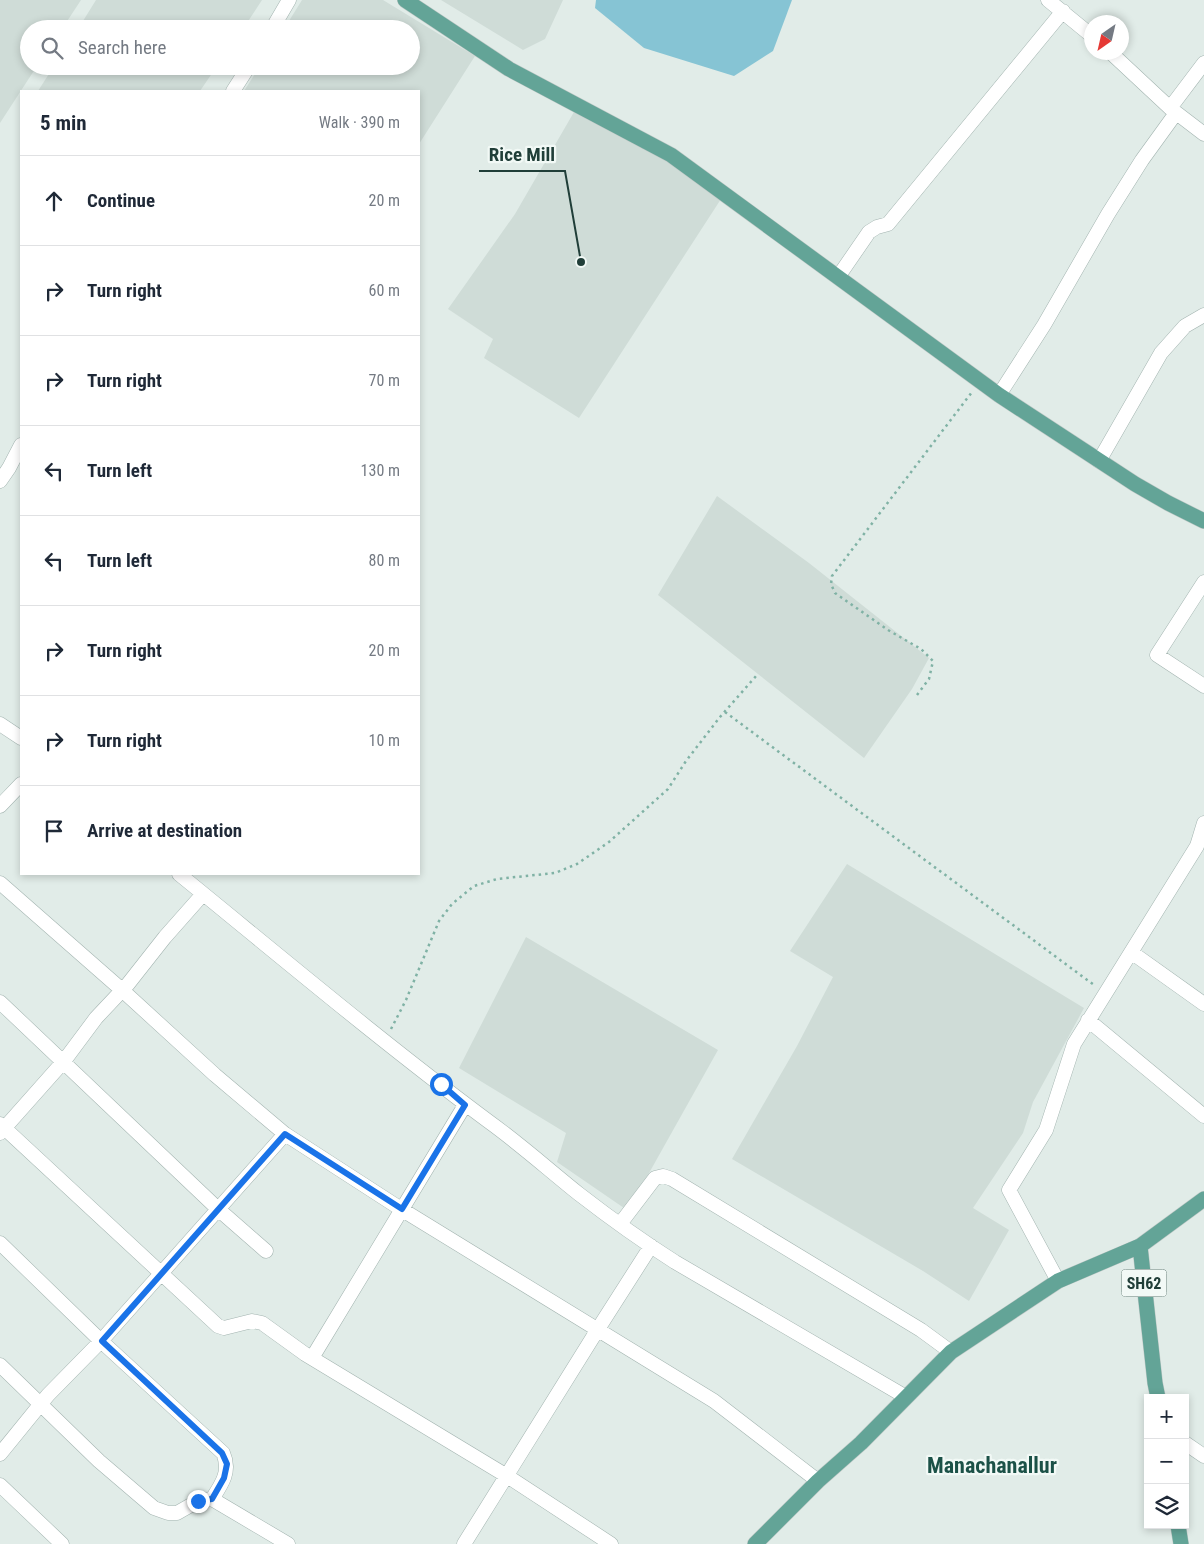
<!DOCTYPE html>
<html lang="en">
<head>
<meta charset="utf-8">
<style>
  :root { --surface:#fff; --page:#f6f6f7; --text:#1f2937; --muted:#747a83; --line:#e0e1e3 }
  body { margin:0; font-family:"Roboto Condensed",sans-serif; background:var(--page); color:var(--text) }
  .controls { position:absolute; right:15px; bottom:15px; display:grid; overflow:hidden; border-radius:0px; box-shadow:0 2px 8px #0003 }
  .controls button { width:45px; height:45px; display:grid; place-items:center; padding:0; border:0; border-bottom:1px solid var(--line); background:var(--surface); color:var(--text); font:25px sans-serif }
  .compass { position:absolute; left:1084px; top:15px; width:45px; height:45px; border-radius:50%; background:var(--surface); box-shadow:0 2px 8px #0003; rotate:214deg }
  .stop { position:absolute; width:15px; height:15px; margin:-11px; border:4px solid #1a73e8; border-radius:50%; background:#fff }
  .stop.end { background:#1a73e8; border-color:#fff; box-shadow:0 1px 5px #0008 }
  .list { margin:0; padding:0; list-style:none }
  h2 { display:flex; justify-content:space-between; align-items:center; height:65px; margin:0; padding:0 20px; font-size:21px }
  h2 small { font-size:16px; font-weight:400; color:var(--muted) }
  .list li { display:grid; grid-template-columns:32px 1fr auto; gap:15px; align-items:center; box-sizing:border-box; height:90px; padding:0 20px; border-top:1px solid var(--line) }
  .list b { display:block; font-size:19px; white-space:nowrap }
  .list em { font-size:16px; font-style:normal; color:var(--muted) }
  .icon { flex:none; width:28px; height:28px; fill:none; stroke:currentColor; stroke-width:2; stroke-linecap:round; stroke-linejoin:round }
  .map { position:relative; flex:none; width:1204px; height:1544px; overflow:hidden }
  .search { position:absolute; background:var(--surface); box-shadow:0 2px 8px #0003; left:20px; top:20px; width:400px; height:55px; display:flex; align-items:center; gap:12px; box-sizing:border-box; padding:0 18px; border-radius:28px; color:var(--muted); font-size:19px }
  .panel { position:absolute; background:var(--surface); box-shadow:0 2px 8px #0003; left:20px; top:90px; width:400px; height:785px; border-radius:0px }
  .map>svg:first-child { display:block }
</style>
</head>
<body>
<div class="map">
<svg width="1204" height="1544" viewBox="0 0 1204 1544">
  <rect width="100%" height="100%" fill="#e1ece8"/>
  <!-- built -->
  <path fill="#cfdcd7" d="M0 0H81L62 29H29V66H37L0 123Z
    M96 0H262L243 29H78Z
    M302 0H383L475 56 419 144V91H244L260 66H411V29H284Z
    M441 0H563L545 39 523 50Z
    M54 66H217L200 91H38Z
    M574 112 666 160 721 199 579 418 484 358 493 339 448 309 515 214Z
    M717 496 809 563 929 658 912 689 864 758 658 595Z
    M847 864 1084 1008 1033 1102 1023 1133 973 1208 1009 1230 969 1301 923 1271 732 1159 797 1046 833 977 790 951Z
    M526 937 718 1050 644 1182 624 1208 557 1162 566 1133 459 1068Z"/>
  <!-- water -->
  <path fill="#86c4d4" d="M596 0H792L773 51 734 76 644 48 595 8Z"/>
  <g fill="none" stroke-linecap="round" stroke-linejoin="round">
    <defs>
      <path id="minor" d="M1048 0 1092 36
        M272 29 289 0
        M1110 52 1170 108 1204 134
        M233 91 249 66
        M1170 108 1204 63
        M838 277 869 232 877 227 888 224 1063 11
        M999 395 1044 325 1108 214 1142 160 1176 113
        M1099 461 1161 353 1185 326 1204 315
        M0 481 9 468 21 445
        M1204 582 1157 655 1204 686
        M0 724 21 738
        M0 806 21 784
        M179 874C281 957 382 1042 488 1121 520 1144 549 1170 579 1194 610 1218 642 1241 675 1262L906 1397
        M0 883 122 990 215 1075 285 1134 401 1209 714 1401 818 1481
        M1131 952 1204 1004
        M0 1002 218 1209 266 1251
        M1088 1020 1204 1116
        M0 1124 218 1326 224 1328 252 1321 262 1323 305 1354 507 1476 611 1544
        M0 1133 64 1061 96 1018 128 984 165 937 203 894
        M620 1224 655 1178 663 1176 672 1179 921 1330 951 1352
        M0 1243 101 1341 223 1453C231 1471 222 1484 212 1499
        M1058 1281 1009 1190 1046 1130 1074 1044 1197 846 1204 823
        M312 1358 465 1105
        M0 1365 99 1461 154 1508 168 1513H177L198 1501 212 1499 288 1544
        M1185 1443 1204 1456
        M0 1454 48 1395 101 1341 285 1134
        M0 1485 62 1544
        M464 1544 598 1329 651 1246"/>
      <path id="major" d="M405 0 509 69 671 155 999 395 1135 484 1168 503 1204 521
        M1158 1398 1155 1383 1140 1246 1204 1199
        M1178 1525 1181 1544
        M755 1544 818 1481 861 1443 951 1352 1058 1281 1140 1246"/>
    </defs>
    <!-- minor casing -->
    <use href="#minor" stroke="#a3b4b0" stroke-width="15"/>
    <!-- major casing -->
    <use href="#major" stroke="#c1c9c7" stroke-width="16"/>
    <!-- path -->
    <path stroke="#80b2a5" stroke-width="2.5" stroke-dasharray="2.5 4" stroke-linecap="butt" d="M917 695 929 679 933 661 921 649 888 630 835 593 831 584 832 576 972 392
      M725 712 1094 985
      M391 1029 406 1000 439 921 452 904 474 886 497 879 555 873 577 864 609 842 668 789 686 761 720 717 757 675"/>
    <!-- minor -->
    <use href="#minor" stroke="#fff" stroke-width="14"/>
    <!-- major -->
    <use href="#major" stroke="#63a497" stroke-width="15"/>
  </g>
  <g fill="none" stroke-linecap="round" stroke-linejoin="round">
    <!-- route -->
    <path stroke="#1a73e8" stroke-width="6" d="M198 1501 212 1499 224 1478 227 1464 222 1453 102 1341 285 1134 402 1209 465 1105 441 1084"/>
  </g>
  <g text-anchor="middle" stroke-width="4.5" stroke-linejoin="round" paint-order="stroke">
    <!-- shield labels -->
    <rect fill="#f2f9f6" stroke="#5f7671" stroke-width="1" x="1121.5" y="1269.5" width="45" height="27" rx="4"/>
    <g font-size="16" font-weight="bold" fill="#203e38">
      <text x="1144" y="1289">SH62</text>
    </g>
    <!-- district labels -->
    <g font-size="22" font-weight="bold" fill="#1b5147" stroke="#f2f9f6">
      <text x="992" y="1473">Manachanallur</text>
    </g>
  </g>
  <!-- callouts -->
  <path fill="none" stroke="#203e38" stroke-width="2" d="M581 262L565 171H479"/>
  <circle fill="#203e38" stroke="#f2f9f6" stroke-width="2" cx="581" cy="262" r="5"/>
  <g font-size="19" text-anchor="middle" font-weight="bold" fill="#203e38" stroke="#f2f9f6" stroke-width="4.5" stroke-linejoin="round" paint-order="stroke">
    <text x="522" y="161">Rice Mill</text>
  </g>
</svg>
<div class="controls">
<button>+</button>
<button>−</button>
<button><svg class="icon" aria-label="layers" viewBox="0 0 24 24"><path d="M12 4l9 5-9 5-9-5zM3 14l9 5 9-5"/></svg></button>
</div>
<svg class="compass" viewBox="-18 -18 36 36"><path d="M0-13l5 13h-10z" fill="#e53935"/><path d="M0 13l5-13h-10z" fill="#747a83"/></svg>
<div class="stop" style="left:441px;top:1084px"></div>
<div class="stop end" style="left:198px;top:1501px"></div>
<div class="search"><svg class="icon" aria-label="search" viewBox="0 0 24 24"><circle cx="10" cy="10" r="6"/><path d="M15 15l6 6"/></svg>Search here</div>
<section class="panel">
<h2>5 min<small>Walk · 390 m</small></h2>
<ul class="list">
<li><svg class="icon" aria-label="ahead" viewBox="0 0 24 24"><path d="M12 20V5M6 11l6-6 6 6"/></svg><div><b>Continue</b></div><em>20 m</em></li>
<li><svg class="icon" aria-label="right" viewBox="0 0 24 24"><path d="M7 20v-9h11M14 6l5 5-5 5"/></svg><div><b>Turn right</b></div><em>60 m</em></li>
<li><svg class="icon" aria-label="right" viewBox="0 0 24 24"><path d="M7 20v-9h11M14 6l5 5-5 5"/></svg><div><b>Turn right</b></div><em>70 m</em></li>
<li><svg class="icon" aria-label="left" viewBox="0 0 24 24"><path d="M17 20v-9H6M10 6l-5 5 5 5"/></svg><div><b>Turn left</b></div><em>130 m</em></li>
<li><svg class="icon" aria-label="left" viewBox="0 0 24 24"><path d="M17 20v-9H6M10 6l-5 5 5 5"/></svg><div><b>Turn left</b></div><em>80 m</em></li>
<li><svg class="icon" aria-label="right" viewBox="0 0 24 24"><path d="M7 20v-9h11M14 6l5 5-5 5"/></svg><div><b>Turn right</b></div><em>20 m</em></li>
<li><svg class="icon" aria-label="right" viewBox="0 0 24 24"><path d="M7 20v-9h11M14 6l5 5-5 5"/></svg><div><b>Turn right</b></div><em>10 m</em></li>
<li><svg class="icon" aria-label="arrive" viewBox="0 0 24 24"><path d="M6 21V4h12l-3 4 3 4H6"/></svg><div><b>Arrive at destination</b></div></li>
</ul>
</section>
</div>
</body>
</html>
